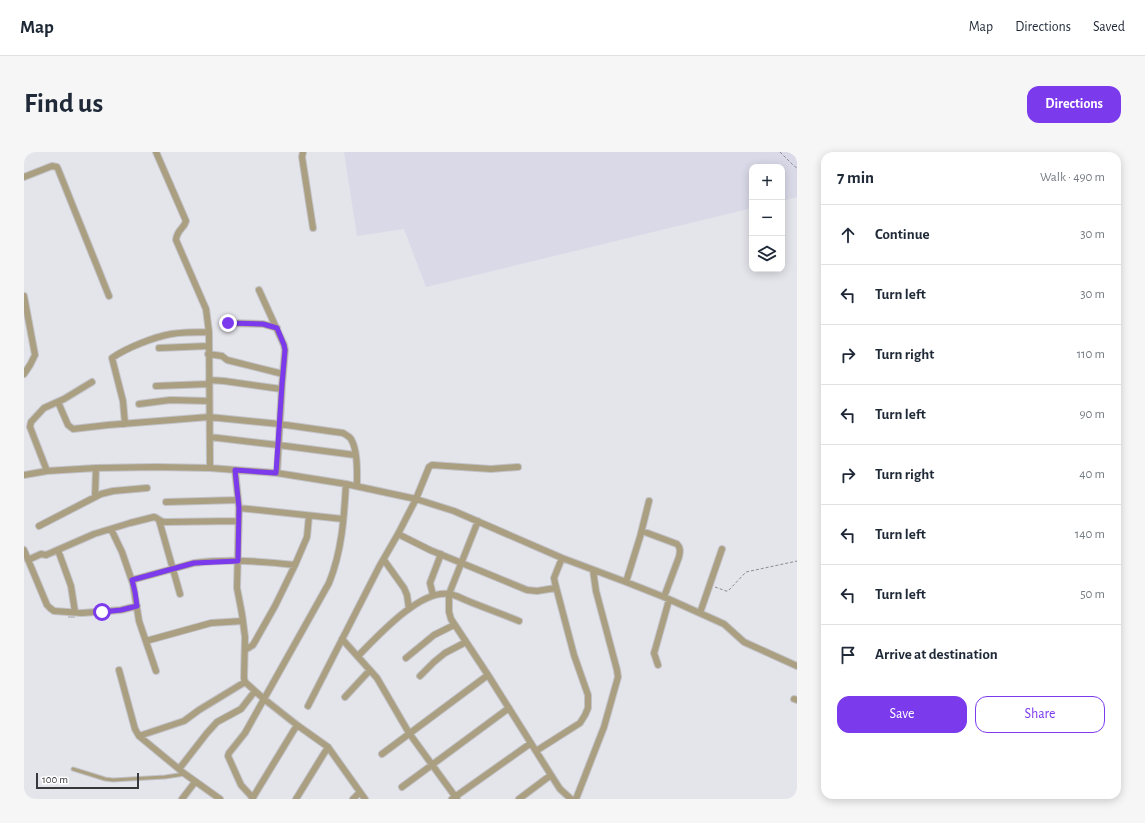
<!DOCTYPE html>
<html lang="en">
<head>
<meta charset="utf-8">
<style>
  :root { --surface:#fff; --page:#f6f6f7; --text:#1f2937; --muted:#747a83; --line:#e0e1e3; --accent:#7c3aed }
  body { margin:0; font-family:"Alegreya Sans",sans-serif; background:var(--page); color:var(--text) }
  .controls { position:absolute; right:12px; top:12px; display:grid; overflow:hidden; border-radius:8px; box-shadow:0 2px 10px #0003 }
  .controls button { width:36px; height:36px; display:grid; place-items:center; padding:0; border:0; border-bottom:1px solid var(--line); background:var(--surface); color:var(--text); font:20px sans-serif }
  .scale { position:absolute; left:12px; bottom:10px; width:103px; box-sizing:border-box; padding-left:4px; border:2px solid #38383b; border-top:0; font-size:11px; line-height:14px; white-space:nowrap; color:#38383b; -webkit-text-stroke:3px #fff; paint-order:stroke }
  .stop { position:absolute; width:12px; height:12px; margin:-9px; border:3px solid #7c3aed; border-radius:50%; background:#fff }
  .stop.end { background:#7c3aed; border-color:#fff; box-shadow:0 1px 4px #0008 }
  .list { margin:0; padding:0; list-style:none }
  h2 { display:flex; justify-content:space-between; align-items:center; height:52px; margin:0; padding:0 16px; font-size:17px }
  h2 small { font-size:13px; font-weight:400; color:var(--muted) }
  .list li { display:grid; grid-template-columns:26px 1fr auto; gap:12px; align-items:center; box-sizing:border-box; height:60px; padding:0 16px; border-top:1px solid var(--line) }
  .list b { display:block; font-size:15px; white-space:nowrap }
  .list em { font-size:13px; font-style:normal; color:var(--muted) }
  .actions { display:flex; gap:8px; padding:12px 16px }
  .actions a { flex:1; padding:9px 0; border:1px solid var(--accent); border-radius:12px; text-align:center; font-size:14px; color:var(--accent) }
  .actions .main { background:var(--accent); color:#fff }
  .icon { flex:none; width:22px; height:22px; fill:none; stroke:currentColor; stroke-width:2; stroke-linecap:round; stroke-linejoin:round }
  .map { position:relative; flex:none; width:773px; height:647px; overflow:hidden; border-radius:12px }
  header { display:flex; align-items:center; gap:24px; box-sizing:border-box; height:56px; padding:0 20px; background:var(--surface); border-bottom:1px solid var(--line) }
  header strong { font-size:19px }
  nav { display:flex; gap:22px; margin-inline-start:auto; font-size:14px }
  .intro { display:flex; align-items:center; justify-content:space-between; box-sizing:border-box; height:96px; padding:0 24px }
  h1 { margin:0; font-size:28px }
  .button { padding:10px 18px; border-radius:12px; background:var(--accent); color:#fff; font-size:14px; font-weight:700 }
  main { display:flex; gap:24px; padding:0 24px }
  aside { flex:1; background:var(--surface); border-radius:12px; box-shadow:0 2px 10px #0003 }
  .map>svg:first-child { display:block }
</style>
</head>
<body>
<header>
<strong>Map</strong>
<nav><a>Map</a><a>Directions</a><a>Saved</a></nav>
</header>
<div class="intro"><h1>Find us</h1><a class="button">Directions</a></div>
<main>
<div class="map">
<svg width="773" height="647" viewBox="0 0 773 647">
  <rect width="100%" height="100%" fill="#e4e4eb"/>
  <!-- built -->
  <path fill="#d9d9e8" d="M320 0H773V45L758 49V15H728V56L402 135 380 77 333 84Z"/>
  <!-- building -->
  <path fill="#c0c0c7" d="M44 462H50L51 466H44Z"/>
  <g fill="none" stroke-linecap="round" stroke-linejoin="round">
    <defs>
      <path id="service" d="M49 617 81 627 89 628 141 625 161 622"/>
      <path id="minor" d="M132 0 162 69C160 77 153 77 152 88L182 157 185 180 186 316
        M279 0 278 5 289 76
        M0 25 28 14 33 15 34 17 85 144
        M235 138 260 193 261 198 258 233 253 321
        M0 144 11 203 6 213 0 222
        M204 171 239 172 253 176
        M135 196 184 194
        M184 202 198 204 203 208 259 222
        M185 228 200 229 257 237
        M132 234 185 232
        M34 250 44 273 49 277 84 273 185 265 255 272 319 281C322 283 325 284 327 287 334 299 333 320 333 334
        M115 252 146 248 185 249
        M101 272 99 249 88 206C102 196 130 185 147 182 159 180 172 180 185 180
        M186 285 254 293 331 303
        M211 318 215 356 213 436 218 462 221 485 220 526 221 530 240 547 273 573 304 595 341 647
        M23 319 6 275 7 270 20 256 40 247 68 230
        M0 323 23 319 72 316 131 315 186 316 253 321 322 332 392 347 430 359 538 406 602 430 640 445 700 472 720 490 773 514
        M71 345 72 316
        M142 350 214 348
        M215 356 319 367
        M135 368 156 442
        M454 369 425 442V460L427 467 464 523 527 623 536 637 547 647
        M15 374 77 342 89 339 123 336
        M87 377 98 400 109 432 115 469 132 519
        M618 379 653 392C657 396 656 400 655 405L640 445
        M374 382 406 398 503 438 513 439 532 436
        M0 398 23 453 26 456 30 459 58 461 97 458 113 454
        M34 398 47 434 51 460
        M4 408 17 402 22 403 70 382 106 371 130 365C134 366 136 370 141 370L214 369
        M360 408 380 436 383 443 385 457
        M108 428 170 411C203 407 238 409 271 413
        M602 430 616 385 625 349
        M409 443 406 431 417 402
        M676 461 698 397
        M318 487 353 526 385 581 433 647
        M122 489 187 471 219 469
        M221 498 229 493 251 454 271 413 283 385 285 364
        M334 504C353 485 395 438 424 442 431 442 438 447 444 449 461 456 478 462 495 469
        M382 506 410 483 430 473
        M634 513 630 501 631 498 645 448
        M95 518 111 577 115 584 161 622 196 647
        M396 524 410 510 421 501 442 490
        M321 545 346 518
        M770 547 773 548
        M284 554 355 415 374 382 392 347 405 315 408 313 467 317 494 315
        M115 584 160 569 175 558 221 530
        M512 599 556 571 561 563 564 556V543L550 503 531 431 530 426 538 406
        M358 602 464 523
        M155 617 183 581 193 570 217 557 231 539
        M378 635 485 556
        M229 646 217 633 204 604 205 601 221 581 305 431C318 399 320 366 322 332
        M158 647 171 630
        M228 647 273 573
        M272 647 304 595
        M329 647 336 640
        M428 647 507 591
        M495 647 527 623
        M552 647 580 575 594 525 593 518 572 439 569 418"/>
    </defs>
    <!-- service casing -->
    <use href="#service" stroke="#c2c2c8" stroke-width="5"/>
    <!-- minor casing -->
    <use href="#minor" stroke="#c2c2c8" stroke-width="8"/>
    <!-- path -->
    <path stroke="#8b8b90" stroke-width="1" stroke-dasharray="3 2" stroke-linecap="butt" d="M756 0 769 13 773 16
      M691 435 702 439H704L722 420 773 409"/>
    <!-- service -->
    <use href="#service" stroke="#aa9f80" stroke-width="3"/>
    <!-- minor -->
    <use href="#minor" stroke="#aa9f80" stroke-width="6"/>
  </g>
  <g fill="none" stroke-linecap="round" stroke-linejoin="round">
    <!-- route -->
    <path stroke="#7c3aed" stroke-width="5" d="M78 460 97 458 113 454 111 440 108 428 170 411 214 409 215 356 211 318 252 321 258 233 261 198 260 193 253 176 239 172 204 171"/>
  </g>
</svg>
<div class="controls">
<button>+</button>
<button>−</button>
<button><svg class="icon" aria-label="layers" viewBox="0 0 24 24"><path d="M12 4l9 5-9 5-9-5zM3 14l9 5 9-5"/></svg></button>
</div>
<div class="scale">100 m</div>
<div class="stop" style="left:78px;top:460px"></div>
<div class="stop end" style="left:204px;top:171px"></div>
</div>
<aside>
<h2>7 min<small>Walk · 490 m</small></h2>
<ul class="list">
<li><svg class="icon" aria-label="ahead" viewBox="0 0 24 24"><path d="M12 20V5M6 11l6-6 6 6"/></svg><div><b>Continue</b></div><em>30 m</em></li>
<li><svg class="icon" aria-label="left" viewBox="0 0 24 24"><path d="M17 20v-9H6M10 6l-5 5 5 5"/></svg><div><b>Turn left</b></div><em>30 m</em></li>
<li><svg class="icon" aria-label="right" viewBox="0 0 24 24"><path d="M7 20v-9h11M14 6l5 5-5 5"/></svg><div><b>Turn right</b></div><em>110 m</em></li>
<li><svg class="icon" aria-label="left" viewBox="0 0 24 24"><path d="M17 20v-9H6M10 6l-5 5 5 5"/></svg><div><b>Turn left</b></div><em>90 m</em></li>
<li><svg class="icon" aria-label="right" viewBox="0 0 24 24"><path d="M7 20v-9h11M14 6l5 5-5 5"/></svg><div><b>Turn right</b></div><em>40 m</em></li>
<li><svg class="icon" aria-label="left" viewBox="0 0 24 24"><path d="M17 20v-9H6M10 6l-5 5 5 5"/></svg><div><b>Turn left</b></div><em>140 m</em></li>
<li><svg class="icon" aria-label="left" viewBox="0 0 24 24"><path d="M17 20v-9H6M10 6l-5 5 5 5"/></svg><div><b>Turn left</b></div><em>50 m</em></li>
<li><svg class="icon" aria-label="arrive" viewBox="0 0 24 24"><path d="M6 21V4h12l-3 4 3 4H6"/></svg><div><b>Arrive at destination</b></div></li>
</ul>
<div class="actions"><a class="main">Save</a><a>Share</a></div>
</aside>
</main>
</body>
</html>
